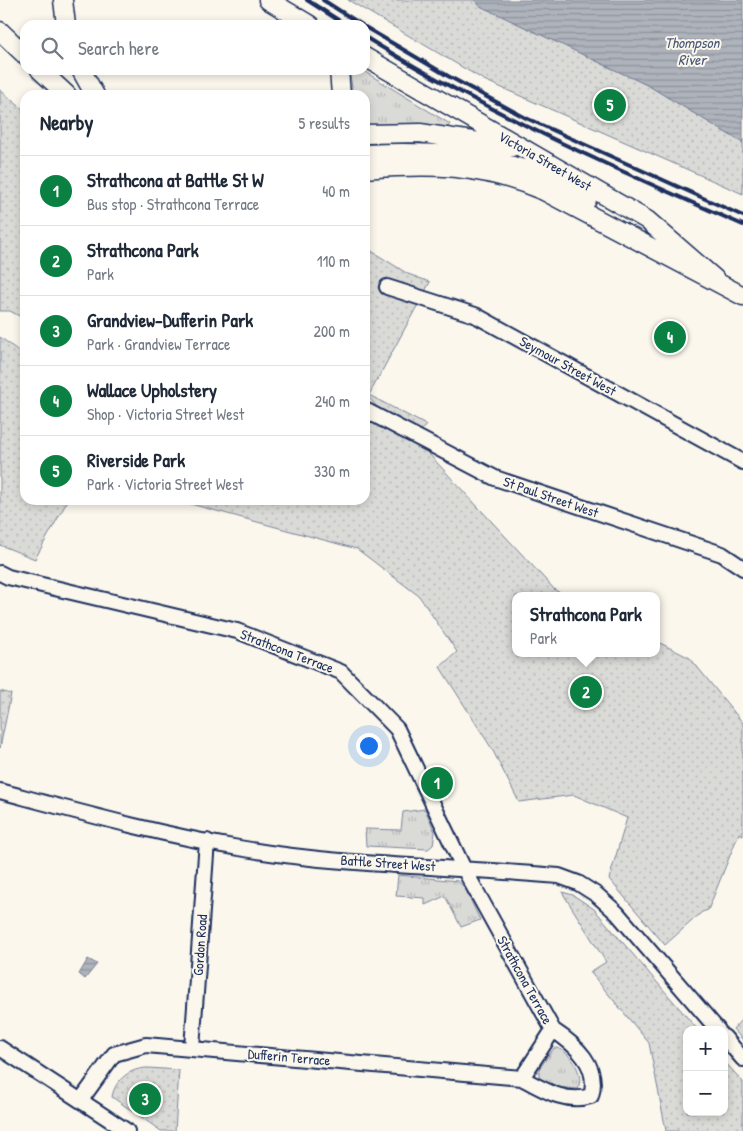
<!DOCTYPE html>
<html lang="en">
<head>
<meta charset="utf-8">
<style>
  :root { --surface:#fff; --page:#f2f2f3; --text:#1f2937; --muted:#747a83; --line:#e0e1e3; --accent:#0b8043 }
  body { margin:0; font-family:"Patrick Hand",sans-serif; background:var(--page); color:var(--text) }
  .controls { position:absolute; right:15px; bottom:15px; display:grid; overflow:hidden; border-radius:10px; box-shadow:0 2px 8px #0003 }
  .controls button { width:45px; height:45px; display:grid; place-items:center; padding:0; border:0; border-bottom:1px solid var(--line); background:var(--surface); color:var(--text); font:25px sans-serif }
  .you { position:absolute; left:368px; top:745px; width:18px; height:18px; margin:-12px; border:4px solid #fff; border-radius:50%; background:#1a73e8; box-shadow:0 0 0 8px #1a73e833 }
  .badge { display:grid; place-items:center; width:32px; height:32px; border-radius:50%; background:var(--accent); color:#fff; font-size:16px; font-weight:700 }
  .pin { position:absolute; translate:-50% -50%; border:2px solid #fff; box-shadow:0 1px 5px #0006 }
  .popup { position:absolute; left:512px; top:592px; width:148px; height:65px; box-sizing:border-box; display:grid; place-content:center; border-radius:10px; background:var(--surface); filter:drop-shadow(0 1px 4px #0005); font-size:16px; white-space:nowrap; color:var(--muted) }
  .popup b { font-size:19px; color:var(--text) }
  .popup::after { content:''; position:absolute; left:50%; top:100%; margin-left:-10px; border:10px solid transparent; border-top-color:var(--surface) }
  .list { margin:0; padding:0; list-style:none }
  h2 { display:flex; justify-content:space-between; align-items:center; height:65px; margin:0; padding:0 20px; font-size:21px }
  h2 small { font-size:16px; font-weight:400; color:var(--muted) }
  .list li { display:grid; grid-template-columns:32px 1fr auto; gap:15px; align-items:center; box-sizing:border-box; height:70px; padding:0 20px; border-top:1px solid var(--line) }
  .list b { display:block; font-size:19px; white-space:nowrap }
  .list p { margin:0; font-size:16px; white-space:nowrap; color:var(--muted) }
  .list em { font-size:16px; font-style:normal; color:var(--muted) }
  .icon { flex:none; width:28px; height:28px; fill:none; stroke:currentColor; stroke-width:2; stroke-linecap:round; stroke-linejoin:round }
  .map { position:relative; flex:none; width:743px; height:1131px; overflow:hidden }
  .search { position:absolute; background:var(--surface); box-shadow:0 2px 8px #0003; left:20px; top:20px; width:350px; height:55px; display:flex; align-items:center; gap:12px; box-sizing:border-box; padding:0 18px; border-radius:15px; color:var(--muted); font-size:19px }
  .panel { position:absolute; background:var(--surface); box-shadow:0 2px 8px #0003; left:20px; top:90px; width:350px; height:415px; border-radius:15px }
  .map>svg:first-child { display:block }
</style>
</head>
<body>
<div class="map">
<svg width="743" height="1131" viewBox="0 0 743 1131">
  <defs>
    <pattern id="grass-tufts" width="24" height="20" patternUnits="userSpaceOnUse" patternTransform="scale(1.25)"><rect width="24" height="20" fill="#dadad7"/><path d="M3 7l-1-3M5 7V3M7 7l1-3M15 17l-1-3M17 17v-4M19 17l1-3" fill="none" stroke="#babbbb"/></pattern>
    <pattern id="park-dots" width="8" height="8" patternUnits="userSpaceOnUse" patternTransform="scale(1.25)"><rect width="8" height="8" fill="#dadad7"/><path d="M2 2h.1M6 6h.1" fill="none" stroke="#babbbb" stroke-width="1.8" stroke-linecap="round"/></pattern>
    <pattern id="water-rules" width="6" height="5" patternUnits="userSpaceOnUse" patternTransform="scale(1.25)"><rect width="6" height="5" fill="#afb3bb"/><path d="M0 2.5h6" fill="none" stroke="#8e929b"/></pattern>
  </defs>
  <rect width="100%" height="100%" fill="#fbf7ec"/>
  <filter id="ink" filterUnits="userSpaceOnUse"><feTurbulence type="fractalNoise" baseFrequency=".02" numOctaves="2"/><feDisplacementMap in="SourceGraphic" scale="10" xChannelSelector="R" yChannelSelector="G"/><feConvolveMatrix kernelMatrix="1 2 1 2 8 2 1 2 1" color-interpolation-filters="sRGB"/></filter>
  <g filter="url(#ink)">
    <!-- grass -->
    <path fill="url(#grass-tufts)" stroke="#7a849a" d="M349 70H362L450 124 447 128H365V95H349L352 87Z
      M425 809 435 832 433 845 428 849 366 846 365 829 401 830 403 812Z
      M398 875 458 881 465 888 480 920 461 927 445 896 425 905V898L396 896Z
      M554 1048C568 1047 587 1076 577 1089L544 1086 539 1079V1069Z"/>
    <!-- park -->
    <path fill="url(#park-dots)" stroke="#7a849a" d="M348 0H474L481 6 649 86 743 143V194L484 80Z
      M0 90 25 111V319L10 311H0Z
      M365 247 408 274 430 282 369 395 426 425 421 431 377 407 365 393Z
      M0 337 25 356V500H68L35 559 0 545Z
      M365 421 384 425 416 440 555 590 566 596H516V653H656V641L690 658 743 723V835L739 833 708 910 702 912 665 945 609 879 627 818 574 795 519 802 492 749 440 667 457 652 419 596 357 549 176 500H365Z
      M0 691 11 694 0 748Z
      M562 892 573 895 594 909 698 1030H687V1112H724V1061L743 1082V1131H666L649 1043 590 972 606 962Z
      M743 1018V1040L733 1029Z
      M148 1068 179 1070 175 1131H161L112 1097C115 1079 131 1068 148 1068Z"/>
    <!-- water -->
    <path fill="url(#water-rules)" stroke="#747e96" d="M474 0H743V143L649 86 480 6Z
      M88 959 97 964 85 979 79 974Z"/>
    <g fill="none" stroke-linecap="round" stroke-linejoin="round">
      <defs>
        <path id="minor" d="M387 287 475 315 743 462
          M365 410 495 478 722 554 743 568
          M0 573 8 577 237 631 341 672 397 729 464 869 553 1030 522 1078
          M0 791C79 812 158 834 239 848 335 865 435 866 533 874L559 876 578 883 597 895 617 913 718 1030
          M724 1037 743 1059
          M0 1048 127 1131
          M192 1048 207 841
          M81 1100 114 1054 146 1045 522 1078C544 1090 566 1104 591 1096 600 1066 576 1045 553 1030"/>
        <path id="major" d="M63 0 66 25
          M268 0 310 25
          M0 31 25 55
          M365 57 647 220 715 279
          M40 70 67 95
          M81 70 95 95
          M339 70 341 95
          M365 134 420 133 512 147
          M365 154C428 151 487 154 547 177 561 183 574 193 587 200
          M365 169C432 164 481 164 544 191L743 296"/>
      </defs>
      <!-- minor casing -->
      <use href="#minor" stroke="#1b2f5e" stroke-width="18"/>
      <!-- major casing -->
      <use href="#major" stroke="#1b2f5e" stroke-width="21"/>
      <!-- minor -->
      <use href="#minor" stroke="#fbf7ec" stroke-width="14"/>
      <!-- major -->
      <use href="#major" stroke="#fbf7ec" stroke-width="18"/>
      <!-- rail -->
      <path stroke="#1b2f5e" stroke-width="4" d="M307 0 346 25
        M323 0 362 25
        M365 27 448 76 526 118 743 216
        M365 37C486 112 613 168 743 225"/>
    </g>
  </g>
  <g text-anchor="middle" stroke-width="4" stroke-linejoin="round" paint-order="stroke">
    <!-- street labels -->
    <g font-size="14" fill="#1b2f5e" stroke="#fbf7ec">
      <text transform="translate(545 161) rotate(30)" y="5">Victoria Street West</text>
      <text transform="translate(568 366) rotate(29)" y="5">Seymour Street West</text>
      <text transform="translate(551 497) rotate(19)" y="5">St Paul Street West</text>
      <text transform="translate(287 651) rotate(21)" y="5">Strathcona Terrace</text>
      <text transform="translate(388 863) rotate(4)" y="5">Battle Street West</text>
      <text transform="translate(200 945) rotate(-86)" y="5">Gordon Road</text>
      <text transform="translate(525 980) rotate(61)" y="5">Strathcona Terrace</text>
      <text transform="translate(289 1057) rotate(5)" y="5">Dufferin Terrace</text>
    </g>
    <!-- water labels -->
    <g font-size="15" font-style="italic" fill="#47577a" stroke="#fbf7ec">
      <text x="692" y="48">Thompson<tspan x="692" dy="17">River</tspan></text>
    </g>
  </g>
</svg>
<div class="controls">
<button>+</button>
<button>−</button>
</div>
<div class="you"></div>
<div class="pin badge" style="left:437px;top:783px">1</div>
<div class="pin badge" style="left:586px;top:692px">2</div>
<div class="popup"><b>Strathcona Park</b>Park</div>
<div class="pin badge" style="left:145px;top:1099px">3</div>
<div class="pin badge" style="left:670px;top:337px">4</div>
<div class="pin badge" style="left:610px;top:105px">5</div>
<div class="search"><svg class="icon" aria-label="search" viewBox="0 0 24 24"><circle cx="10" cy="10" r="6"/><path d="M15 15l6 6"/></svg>Search here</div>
<section class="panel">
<h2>Nearby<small>5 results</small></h2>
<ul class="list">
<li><span class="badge">1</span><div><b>Strathcona at Battle St W</b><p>Bus stop · Strathcona Terrace</p></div><em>40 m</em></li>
<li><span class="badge">2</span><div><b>Strathcona Park</b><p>Park</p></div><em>110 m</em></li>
<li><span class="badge">3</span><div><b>Grandview-Dufferin Park</b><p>Park · Grandview Terrace</p></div><em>200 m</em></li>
<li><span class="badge">4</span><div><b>Wallace Upholstery</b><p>Shop · Victoria Street West</p></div><em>240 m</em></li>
<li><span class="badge">5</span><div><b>Riverside Park</b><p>Park · Victoria Street West</p></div><em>330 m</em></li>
</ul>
</section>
</div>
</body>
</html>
